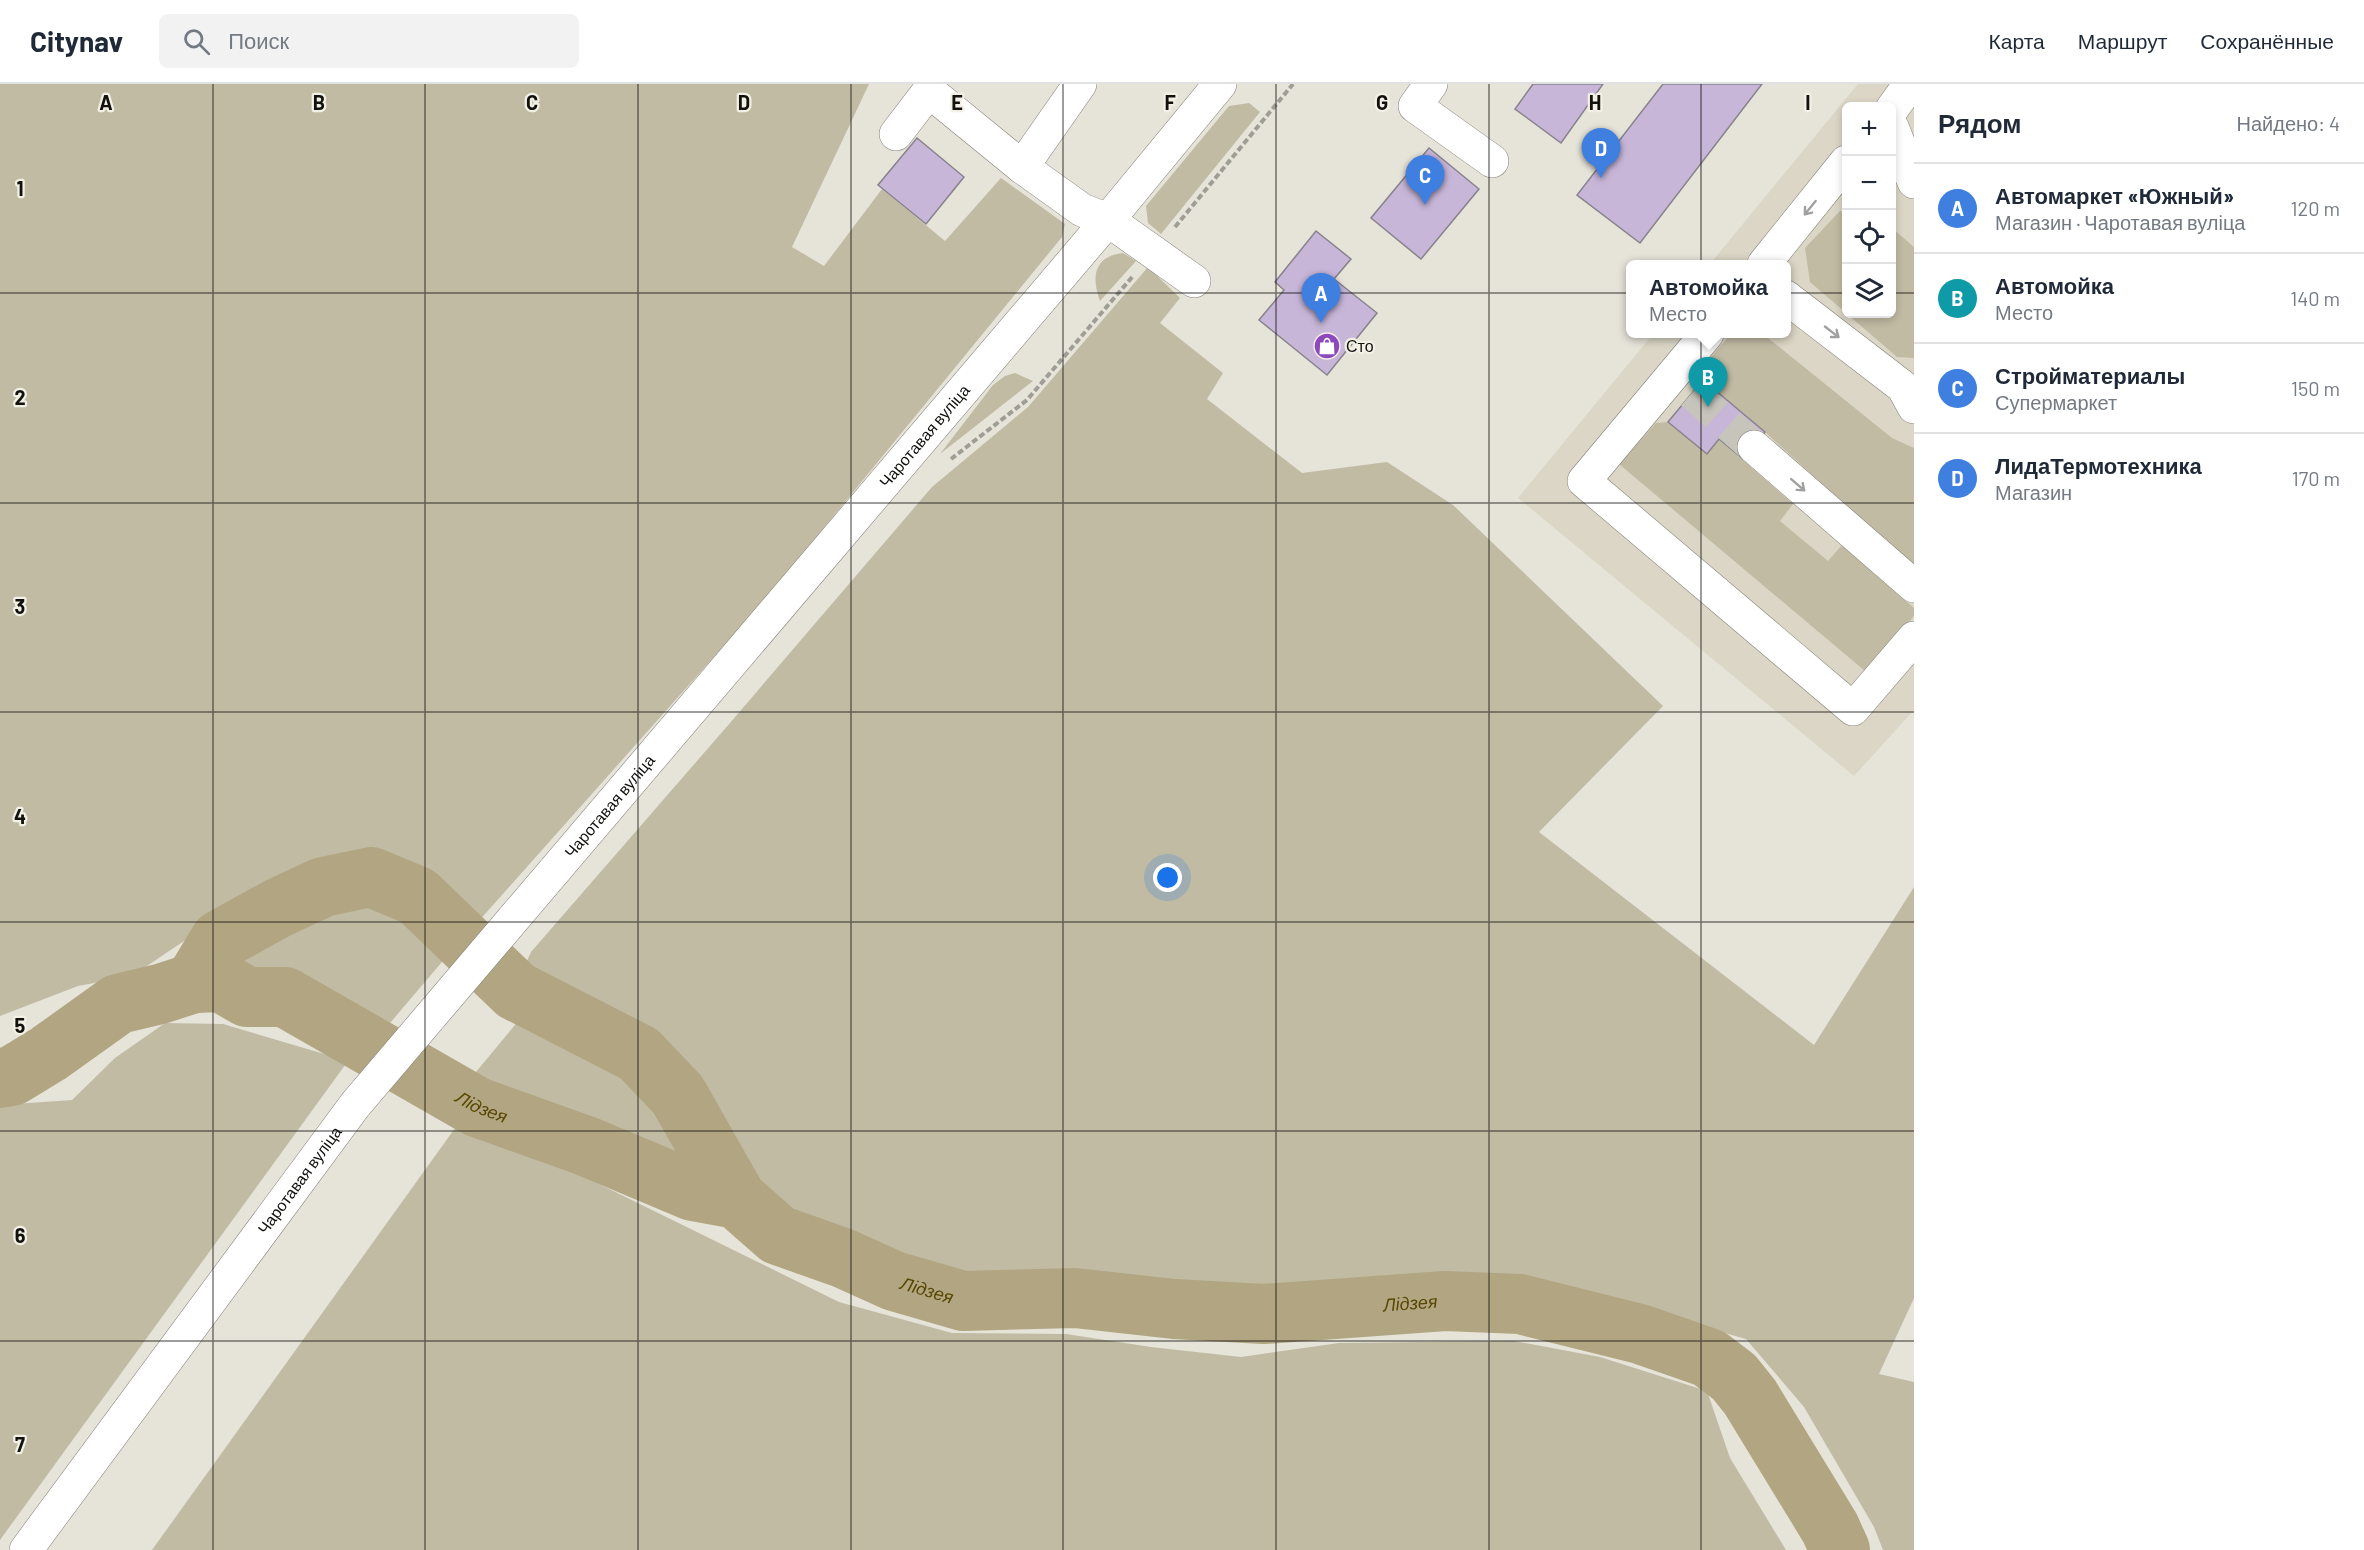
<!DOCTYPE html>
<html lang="ru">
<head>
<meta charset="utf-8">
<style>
  :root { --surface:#fff; --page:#f2f2f3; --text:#1f2937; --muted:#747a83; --line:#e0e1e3; --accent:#d93025 }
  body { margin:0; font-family:Barlow,sans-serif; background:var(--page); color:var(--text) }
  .controls { position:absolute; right:18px; top:18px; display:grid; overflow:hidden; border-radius:9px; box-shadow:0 3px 9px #0003 }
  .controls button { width:54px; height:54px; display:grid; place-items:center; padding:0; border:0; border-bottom:2px solid var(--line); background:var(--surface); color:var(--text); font:30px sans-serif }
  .you { position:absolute; left:1168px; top:794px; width:21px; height:21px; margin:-15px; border:4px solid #fff; border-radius:50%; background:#1a73e8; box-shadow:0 0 0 9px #1a73e833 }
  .badge { display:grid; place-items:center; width:39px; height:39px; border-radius:50%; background:var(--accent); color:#fff; font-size:20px; font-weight:700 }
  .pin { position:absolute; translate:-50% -50px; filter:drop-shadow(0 2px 3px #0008) }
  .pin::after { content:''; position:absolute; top:32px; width:21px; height:18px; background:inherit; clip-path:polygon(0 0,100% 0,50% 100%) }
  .popup { position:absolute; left:1626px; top:176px; width:165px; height:78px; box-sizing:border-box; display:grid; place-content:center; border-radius:9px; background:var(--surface); filter:drop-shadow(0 2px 4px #0005); font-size:20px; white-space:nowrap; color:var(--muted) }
  .popup b { font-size:22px; color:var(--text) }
  .popup::after { content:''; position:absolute; left:50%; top:100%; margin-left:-12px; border:12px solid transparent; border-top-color:var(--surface) }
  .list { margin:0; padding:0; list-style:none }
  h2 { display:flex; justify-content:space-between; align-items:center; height:78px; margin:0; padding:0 24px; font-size:26px }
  h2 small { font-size:20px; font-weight:400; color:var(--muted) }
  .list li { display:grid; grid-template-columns:39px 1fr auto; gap:18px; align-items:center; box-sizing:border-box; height:90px; padding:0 24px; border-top:2px solid var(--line) }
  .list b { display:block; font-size:22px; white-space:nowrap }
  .list p { margin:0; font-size:20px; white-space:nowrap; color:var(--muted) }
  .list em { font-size:20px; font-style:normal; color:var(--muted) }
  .icon { flex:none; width:33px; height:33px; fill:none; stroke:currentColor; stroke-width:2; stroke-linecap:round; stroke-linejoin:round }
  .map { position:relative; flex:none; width:1914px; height:1466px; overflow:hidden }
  header { display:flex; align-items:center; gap:36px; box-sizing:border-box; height:84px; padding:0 30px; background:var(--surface); border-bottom:2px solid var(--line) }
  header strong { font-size:28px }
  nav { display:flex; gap:33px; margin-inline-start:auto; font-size:21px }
  .search { width:420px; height:54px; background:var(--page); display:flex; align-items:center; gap:15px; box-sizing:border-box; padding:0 21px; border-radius:9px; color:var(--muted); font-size:22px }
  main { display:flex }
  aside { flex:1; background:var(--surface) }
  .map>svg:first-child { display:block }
</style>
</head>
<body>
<header>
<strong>Citynav</strong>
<div class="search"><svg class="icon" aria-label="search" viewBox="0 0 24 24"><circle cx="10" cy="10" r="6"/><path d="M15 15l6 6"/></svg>Поиск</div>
<nav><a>Карта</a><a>Маршрут</a><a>Сохранённые</a></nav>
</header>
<main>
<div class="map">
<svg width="1914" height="1466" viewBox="0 0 1914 1466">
  <rect width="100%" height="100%" fill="#e6e3d9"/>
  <!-- built -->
  <path fill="#dbd6c5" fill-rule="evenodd" d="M1858 0H1914V626L1854 692 1518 414 1653 250H1786V180H1710ZM1846 22H1892V230H1846Z"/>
  <!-- green -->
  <path fill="#c1bba4" d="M0 0H869L792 163 824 182 882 105 945 157 1001 94 1065 140 1062 153 768 512 477 839 448 804 400 784 356 772 271 809 193 851 132 892 78 902 0 932Z
    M1249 19 1260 28 1161 150 1148 139 1146 122 1229 22Z
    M1840 127H1846V230H1892V144L1914 163V274L1897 273 1810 198 1805 164Z
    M1123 169 1136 177 1100 217C1091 193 1094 172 1123 169Z
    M1148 183 1180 214 1160 239 1223 289 1207 315 1302 389 1387 378 1453 421 1663 622 1539 748 1814 961 1914 803V1214L1879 1290 1914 1298V1466H1883L1874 1443 1804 1323 1746 1255 1612 1217 1569 1219 1498 1210 1216 1216 1155 1220 1085 1203 963 1201 881 1178 786 1138 748 1107 660 960 558 905 520 892 531 868 730 639 932 403 1028 323Z
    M1731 250H1763L1892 354 1914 364V483L1765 348 1703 296 1698 288Z
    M1015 289 1033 297 940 370 993 301 1005 292Z
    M1668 338 1707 370 1719 355 1793 420 1780 437 1828 477 1842 461 1914 524V532L1865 587 1619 380 1656 339Z
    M373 802 411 822 453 865 379 952 286 905 250 904 224 893 207 891 228 863 329 812Z
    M524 930 626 995 686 1057 694 1096 466 1000Z
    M165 939 223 940 348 977 0 1456V1021L72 1016 115 974Z
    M463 1033 839 1218 952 1249 1066 1250 1151 1263 1241 1273 1339 1259 1514 1257 1600 1273 1707 1307 1730 1374 1786 1466H152Z"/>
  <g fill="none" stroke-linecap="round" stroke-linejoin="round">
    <!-- river -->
    <g stroke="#b1a681" stroke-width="60">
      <path d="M194 899 220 856 278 824 323 803 371 793 417 812 516 907 639 970 678 1011 737 1115"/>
      <path id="s1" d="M0 994 12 992 48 970 118 920 160 910 194 899 221 898 247 913H285L477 1023 586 1062 693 1107 737 1115 778 1151 843 1174 894 1197 963 1217 1075 1214 1174 1225 1264 1230 1445 1217 1520 1220 1640 1250 1709 1274 1734 1293 1750 1313 1830 1444 1840 1466"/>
    </g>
  </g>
  <!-- building -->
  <path fill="#c8b6d9" stroke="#87828b" stroke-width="1.5" d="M1533 0H1603L1561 59 1515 25Z
    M1663 0H1762L1640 159 1577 111Z
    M917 54 964 93 926 140 878 101Z
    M1429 64 1479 105 1421 175 1371 134Z
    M1316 147 1351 175 1334 195 1377 229 1327 291 1259 236 1284 206 1275 198Z
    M1703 296 1765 348 1743 375 1719 355 1707 370 1668 338Z"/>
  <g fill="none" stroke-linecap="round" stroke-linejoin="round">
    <!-- minor-tunnel -->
    <path stroke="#c6c4bb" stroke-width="33" stroke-dasharray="33 16" stroke-linecap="butt" d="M1692 309 1754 363"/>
    <defs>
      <g id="minor">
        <path d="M1080 0 1022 83 1082 126 1108 136 1194 197"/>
        <path d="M1431 0 1415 22 1492 77"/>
        <path d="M1892 25 1910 0"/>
        <path d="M1892 43 1914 98"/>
        <path d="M896 50 929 7 1022 83"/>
        <path d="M1764 180 1846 78"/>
        <path d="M1786 213 1903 303 1914 323"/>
        <path d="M1707 250 1584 397 1853 625 1914 554"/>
        <path d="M1754 363 1914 502"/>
        <path id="s2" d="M26 1466 355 1021 1108 136 1220 0"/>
      </g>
    </defs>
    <!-- minor casing -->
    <use href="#minor" stroke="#817e75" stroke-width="34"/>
    <!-- path -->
    <path stroke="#9f9d95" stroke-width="4" stroke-dasharray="6 3" stroke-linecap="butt" d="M1175 143 1293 0
      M951 375 1027 316 1133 192"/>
    <!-- minor -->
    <use href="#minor" stroke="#fff" stroke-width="33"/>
  </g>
  <!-- one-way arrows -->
  <defs><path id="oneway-shaft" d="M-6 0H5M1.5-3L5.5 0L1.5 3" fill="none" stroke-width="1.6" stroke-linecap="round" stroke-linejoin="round" transform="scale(1.5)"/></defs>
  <g stroke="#a0a09f">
    <use href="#oneway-shaft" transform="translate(1810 124) rotate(129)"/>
    <use href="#oneway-shaft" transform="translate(1832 248) rotate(38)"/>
    <use href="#oneway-shaft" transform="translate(1798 401) rotate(41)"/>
  </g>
  <!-- grid -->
  <path fill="none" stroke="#12110e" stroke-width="1.5" stroke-opacity="0.55" d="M213 0V1466M425 0V1466M638 0V1466M851 0V1466M1063 0V1466M1276 0V1466M1489 0V1466M1701 0V1466M0 209H1846M1892 209H1914M0 419H1914M0 628H1914M0 838H1914M0 1047H1914M0 1257H1914"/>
  <!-- icons -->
  <defs>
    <symbol id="shop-disc" viewBox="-11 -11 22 22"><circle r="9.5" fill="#8c48bc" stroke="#f3f0e6"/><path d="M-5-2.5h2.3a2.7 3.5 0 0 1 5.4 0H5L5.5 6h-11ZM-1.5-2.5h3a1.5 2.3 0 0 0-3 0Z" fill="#fff"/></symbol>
  </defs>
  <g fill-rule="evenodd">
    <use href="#shop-disc" x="1312" y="247" width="30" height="30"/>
  </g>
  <g text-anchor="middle" stroke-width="4.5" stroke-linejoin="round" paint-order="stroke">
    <!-- poi labels -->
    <g font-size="16" fill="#12110e" stroke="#f3f0e6" text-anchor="start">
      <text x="1346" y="268">Сто</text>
    </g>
    <!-- street labels -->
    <g font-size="16" fill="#12110e" stroke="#f3f0e6">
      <text dy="6" stroke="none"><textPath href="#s2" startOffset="1432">Чаротавая вуліца</textPath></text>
      <text dy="6" stroke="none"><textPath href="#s2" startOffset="946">Чаротавая вуліца</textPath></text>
      <text dy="6" stroke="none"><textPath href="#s2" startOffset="460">Чаротавая вуліца</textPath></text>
    </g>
    <!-- water labels -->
    <g font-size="18" font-style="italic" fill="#584702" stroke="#f3f0e6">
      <text dy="6" stroke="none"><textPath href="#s1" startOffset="540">Лідзея</textPath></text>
      <text dy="6" stroke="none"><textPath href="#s1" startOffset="1026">Лідзея</textPath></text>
      <text dy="6" stroke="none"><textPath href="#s1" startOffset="1512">Лідзея</textPath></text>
    </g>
  </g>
  <g font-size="20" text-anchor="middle" font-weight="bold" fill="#12110e" stroke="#f3f0e6" stroke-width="4.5" stroke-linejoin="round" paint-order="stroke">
    <text x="106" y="26">A</text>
    <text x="319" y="26">B</text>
    <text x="532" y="26">C</text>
    <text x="744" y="26">D</text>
    <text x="957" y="26">E</text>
    <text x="1170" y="26">F</text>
    <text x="1382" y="26">G</text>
    <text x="1595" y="26">H</text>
    <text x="1808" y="26">I</text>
    <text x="20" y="112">1</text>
    <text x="20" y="321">2</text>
    <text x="20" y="530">3</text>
    <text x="20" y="740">4</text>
    <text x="20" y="949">5</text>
    <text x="20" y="1159">6</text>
    <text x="20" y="1368">7</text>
  </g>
</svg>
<div class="controls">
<button>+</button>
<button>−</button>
<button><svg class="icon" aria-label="locate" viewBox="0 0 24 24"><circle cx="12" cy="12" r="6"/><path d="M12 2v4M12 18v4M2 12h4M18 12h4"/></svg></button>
<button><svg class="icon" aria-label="layers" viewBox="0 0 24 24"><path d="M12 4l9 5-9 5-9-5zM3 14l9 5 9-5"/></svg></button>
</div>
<div class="you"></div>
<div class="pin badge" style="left:1321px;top:239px;background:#3f7fe0">A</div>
<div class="pin badge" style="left:1708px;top:323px;background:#0f9aa8">B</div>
<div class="popup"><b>Автомойка</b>Место</div>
<div class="pin badge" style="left:1425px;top:121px;background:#3f7fe0">C</div>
<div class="pin badge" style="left:1601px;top:94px;background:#3f7fe0">D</div>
</div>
<aside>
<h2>Рядом<small>Найдено: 4</small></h2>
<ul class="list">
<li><span class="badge" style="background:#3f7fe0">A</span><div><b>Автомаркет «Южный»</b><p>Магазин · Чаротавая вуліца</p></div><em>120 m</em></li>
<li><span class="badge" style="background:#0f9aa8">B</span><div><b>Автомойка</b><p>Место</p></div><em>140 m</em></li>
<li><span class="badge" style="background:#3f7fe0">C</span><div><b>Стройматериалы</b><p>Супермаркет</p></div><em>150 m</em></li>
<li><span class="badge" style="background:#3f7fe0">D</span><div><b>ЛидаТермотехника</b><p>Магазин</p></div><em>170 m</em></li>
</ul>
</aside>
</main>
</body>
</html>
